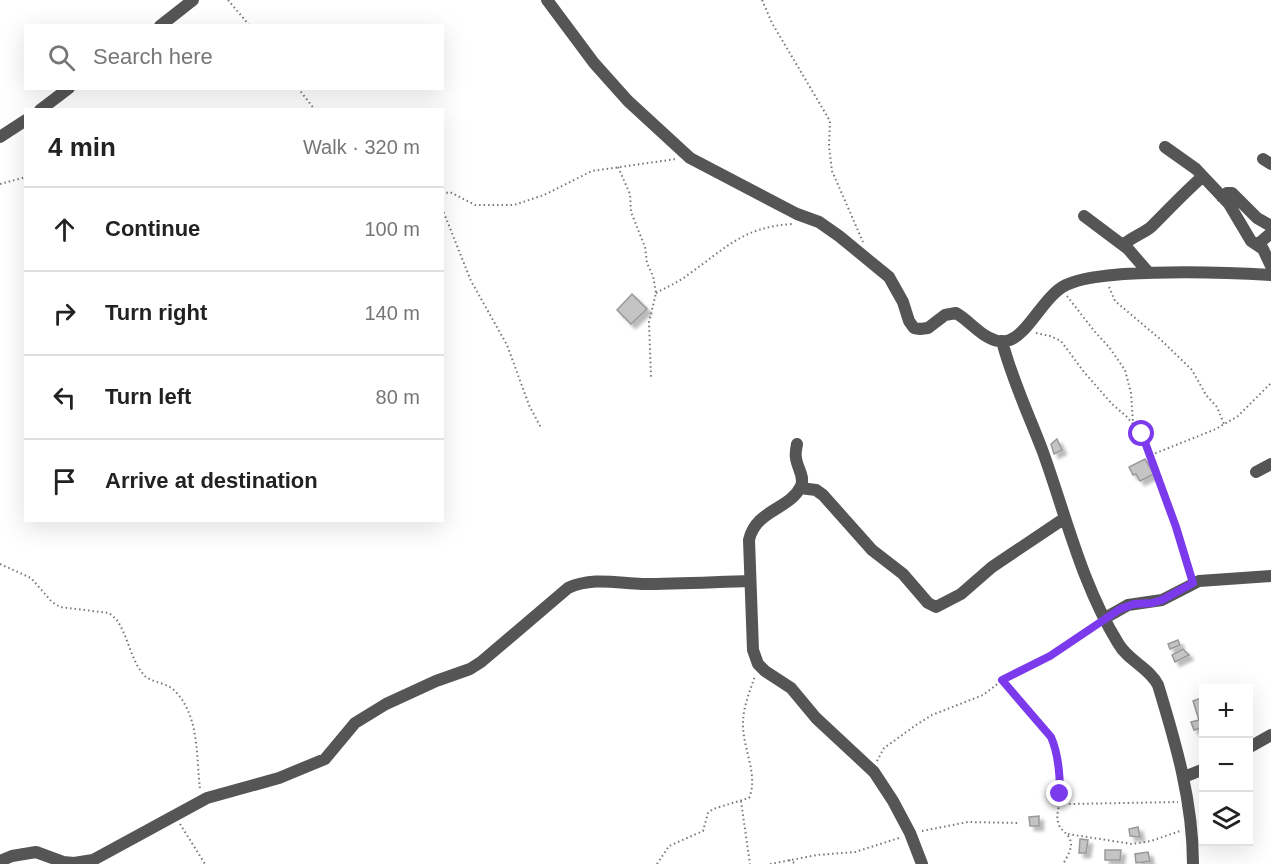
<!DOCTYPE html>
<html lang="en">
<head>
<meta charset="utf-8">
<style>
  :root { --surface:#fff; --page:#f6f6f6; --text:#222; --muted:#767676; --line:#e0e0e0 }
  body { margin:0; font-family:Helvetica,sans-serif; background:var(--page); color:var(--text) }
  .controls { position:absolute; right:18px; bottom:18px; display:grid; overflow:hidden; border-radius:0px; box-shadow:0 6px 24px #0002 }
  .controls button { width:54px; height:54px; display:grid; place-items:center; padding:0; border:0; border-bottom:2px solid var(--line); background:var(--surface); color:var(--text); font:30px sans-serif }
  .stop { position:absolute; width:18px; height:18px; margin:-14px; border:4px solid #7c3aed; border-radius:50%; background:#fff }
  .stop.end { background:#7c3aed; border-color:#fff; box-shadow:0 2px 6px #0008 }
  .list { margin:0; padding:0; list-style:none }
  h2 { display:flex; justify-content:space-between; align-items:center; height:78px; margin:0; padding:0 24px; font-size:26px }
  h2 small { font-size:20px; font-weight:400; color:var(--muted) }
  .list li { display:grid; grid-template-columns:39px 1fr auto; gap:18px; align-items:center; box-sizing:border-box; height:84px; padding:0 24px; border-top:2px solid var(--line) }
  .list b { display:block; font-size:22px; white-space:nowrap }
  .list em { font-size:20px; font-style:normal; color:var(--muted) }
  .icon { flex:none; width:33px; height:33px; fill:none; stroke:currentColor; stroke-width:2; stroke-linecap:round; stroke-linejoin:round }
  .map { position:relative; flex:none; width:1271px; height:864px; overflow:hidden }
  .search { position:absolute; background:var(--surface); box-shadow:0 6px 24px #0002; left:24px; top:24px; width:420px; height:66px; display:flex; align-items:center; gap:15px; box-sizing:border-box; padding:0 21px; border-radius:0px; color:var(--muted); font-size:22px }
  .panel { position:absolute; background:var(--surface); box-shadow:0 6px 24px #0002; left:24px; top:108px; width:420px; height:414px; border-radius:0px }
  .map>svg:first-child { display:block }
</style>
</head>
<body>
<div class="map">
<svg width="1271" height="864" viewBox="0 0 1271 864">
  <defs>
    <filter id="shadow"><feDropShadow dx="4.5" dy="4.5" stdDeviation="1.5" flood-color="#0004"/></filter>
  </defs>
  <rect width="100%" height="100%" fill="#fff"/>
  <!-- building -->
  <path fill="#c4c4c4" stroke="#999" stroke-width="1.5" filter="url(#shadow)" d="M632 294 647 309 631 324 617 310Z
    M1057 439 1062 450 1054 454 1051 444Z
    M1145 459 1154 474 1140 481 1136 474 1133 475 1129 467Z
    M1178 640 1180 645 1170 649 1168 644Z
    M1183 649 1189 655 1175 662 1172 655Z
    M1201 698 1204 706V727L1194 730 1191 722 1199 720 1193 701Z
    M1039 816V826H1030L1029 817Z
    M1138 827 1140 837 1130 836 1129 829Z
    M1080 839 1088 840 1086 853H1079Z
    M1105 850H1121L1120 860H1105Z
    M1148 852 1150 861 1136 863 1135 854Z"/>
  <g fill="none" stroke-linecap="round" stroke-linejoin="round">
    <!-- path -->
    <path stroke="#777" stroke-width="2" stroke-dasharray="1.5 3" stroke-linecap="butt" d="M228 0 250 26
      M762 0 772 23 830 121 829 147 832 171 863 242
      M298 88 315 110
      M618 167 630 194 631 212 645 247 647 263 653 276 656 293 649 322 651 377
      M0 184 26 177
      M442 194 450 192 475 205H514L544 195 592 171 676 159
      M442 208 471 281 507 345 529 405 541 428
      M1109 287 1115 301 1160 339 1192 370 1206 395 1217 407 1224 424
      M656 293C667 287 679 282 689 274 726 248 743 227 792 224
      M1067 296 1095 332 1109 347 1125 370 1131 393 1133 422
      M1036 333 1050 336 1061 341 1084 372 1112 404 1126 416 1142 434 1176 527 1190 573
      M1151 455 1216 429 1238 416 1271 383
      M0 564 31 578 52 602 60 607 109 613 116 619C128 635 130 658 143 674 150 683 167 682 175 691 200 717 196 757 200 789
      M1002 680 1051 737 1056 747 1060 793 1063 802 1069 804 1178 802
      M877 761 884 748 916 725 932 715 983 695 1004 679 1036 664 1096 624
      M1061 799C1059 806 1056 815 1058 822 1060 832 1072 834 1071 846 1070 852 1066 859 1063 864
      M741 801 750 864
      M180 824 205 864
      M922 831 968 822 1019 823
      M1068 834 1132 844 1151 841 1180 831
      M789 860 796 864
      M657 864 669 846 703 831 708 813 713 809 749 798C759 775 742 747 743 723 743 707 750 691 755 676
      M770 864 817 855 855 852 899 838"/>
    <!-- street -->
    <path stroke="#555" stroke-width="12" d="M547 0 594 63 628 101 690 158 797 214 819 222 839 236 889 277 903 302 909 321 914 328 920 329 928 328 945 315 956 313C972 322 987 345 1007 341 1028 336 1043 296 1066 285 1084 277 1105 276 1124 274 1173 271 1222 272 1271 275
      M160 26 193 0
      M40 110 69 88
      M0 137 26 120
      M1165 147 1196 169 1229 204 1251 241 1263 249 1271 266
      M1263 159 1271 164
      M1222 197 1227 193H1232L1257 218 1271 226
      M1084 216 1128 249 1148 272
      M1123 245C1132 237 1144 233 1151 227 1168 210 1184 193 1202 177
      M1257 245 1271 233
      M1002 341C1012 380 1029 415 1043 452 1066 516 1082 585 1118 643 1128 661 1149 667 1158 685 1176 744 1193 802 1193 864
      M797 444C796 449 795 454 796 458 797 468 805 476 801 486 790 510 756 509 749 540L753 650 758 664 765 671 791 688 816 718 874 772 893 801 910 833 922 864
      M1256 472 1271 464
      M800 488 816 490 823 495 872 550 903 574 928 603 936 607 961 594 992 567 1065 518
      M1105 618 1128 605 1162 600 1199 581 1271 576
      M1248 748 1271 735
      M1184 777 1204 769
      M0 861 12 856 36 852 63 862 74 863 93 860 207 798 279 778 325 759 355 723 386 704 436 681 470 669 481 662 568 588C592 577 616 583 642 584 678 584 714 582 750 581"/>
  </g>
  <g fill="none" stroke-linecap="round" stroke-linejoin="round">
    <!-- route -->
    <path stroke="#7c3aed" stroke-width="8" d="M1060 794C1060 775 1059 755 1051 737L1002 680 1050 656 1120 609 1134 604 1152 603 1162 600 1193 583 1176 527 1142 434"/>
  </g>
</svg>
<div class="controls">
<button>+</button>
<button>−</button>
<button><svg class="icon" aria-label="layers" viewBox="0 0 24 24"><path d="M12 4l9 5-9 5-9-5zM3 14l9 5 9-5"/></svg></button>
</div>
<div class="stop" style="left:1142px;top:434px"></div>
<div class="stop end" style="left:1060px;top:794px"></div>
<div class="search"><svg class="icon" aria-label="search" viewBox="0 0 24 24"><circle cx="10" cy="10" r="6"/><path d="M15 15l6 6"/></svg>Search here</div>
<section class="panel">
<h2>4 min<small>Walk · 320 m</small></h2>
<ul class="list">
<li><svg class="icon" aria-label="ahead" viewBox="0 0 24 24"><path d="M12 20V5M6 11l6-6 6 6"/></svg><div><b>Continue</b></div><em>100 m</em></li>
<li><svg class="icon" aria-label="right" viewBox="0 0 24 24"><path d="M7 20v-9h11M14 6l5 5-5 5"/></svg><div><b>Turn right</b></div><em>140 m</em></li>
<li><svg class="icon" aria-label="left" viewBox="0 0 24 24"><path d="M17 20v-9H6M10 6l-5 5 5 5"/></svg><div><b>Turn left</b></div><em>80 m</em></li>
<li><svg class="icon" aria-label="arrive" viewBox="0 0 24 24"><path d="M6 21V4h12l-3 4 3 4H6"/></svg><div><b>Arrive at destination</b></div></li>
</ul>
</section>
</div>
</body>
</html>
